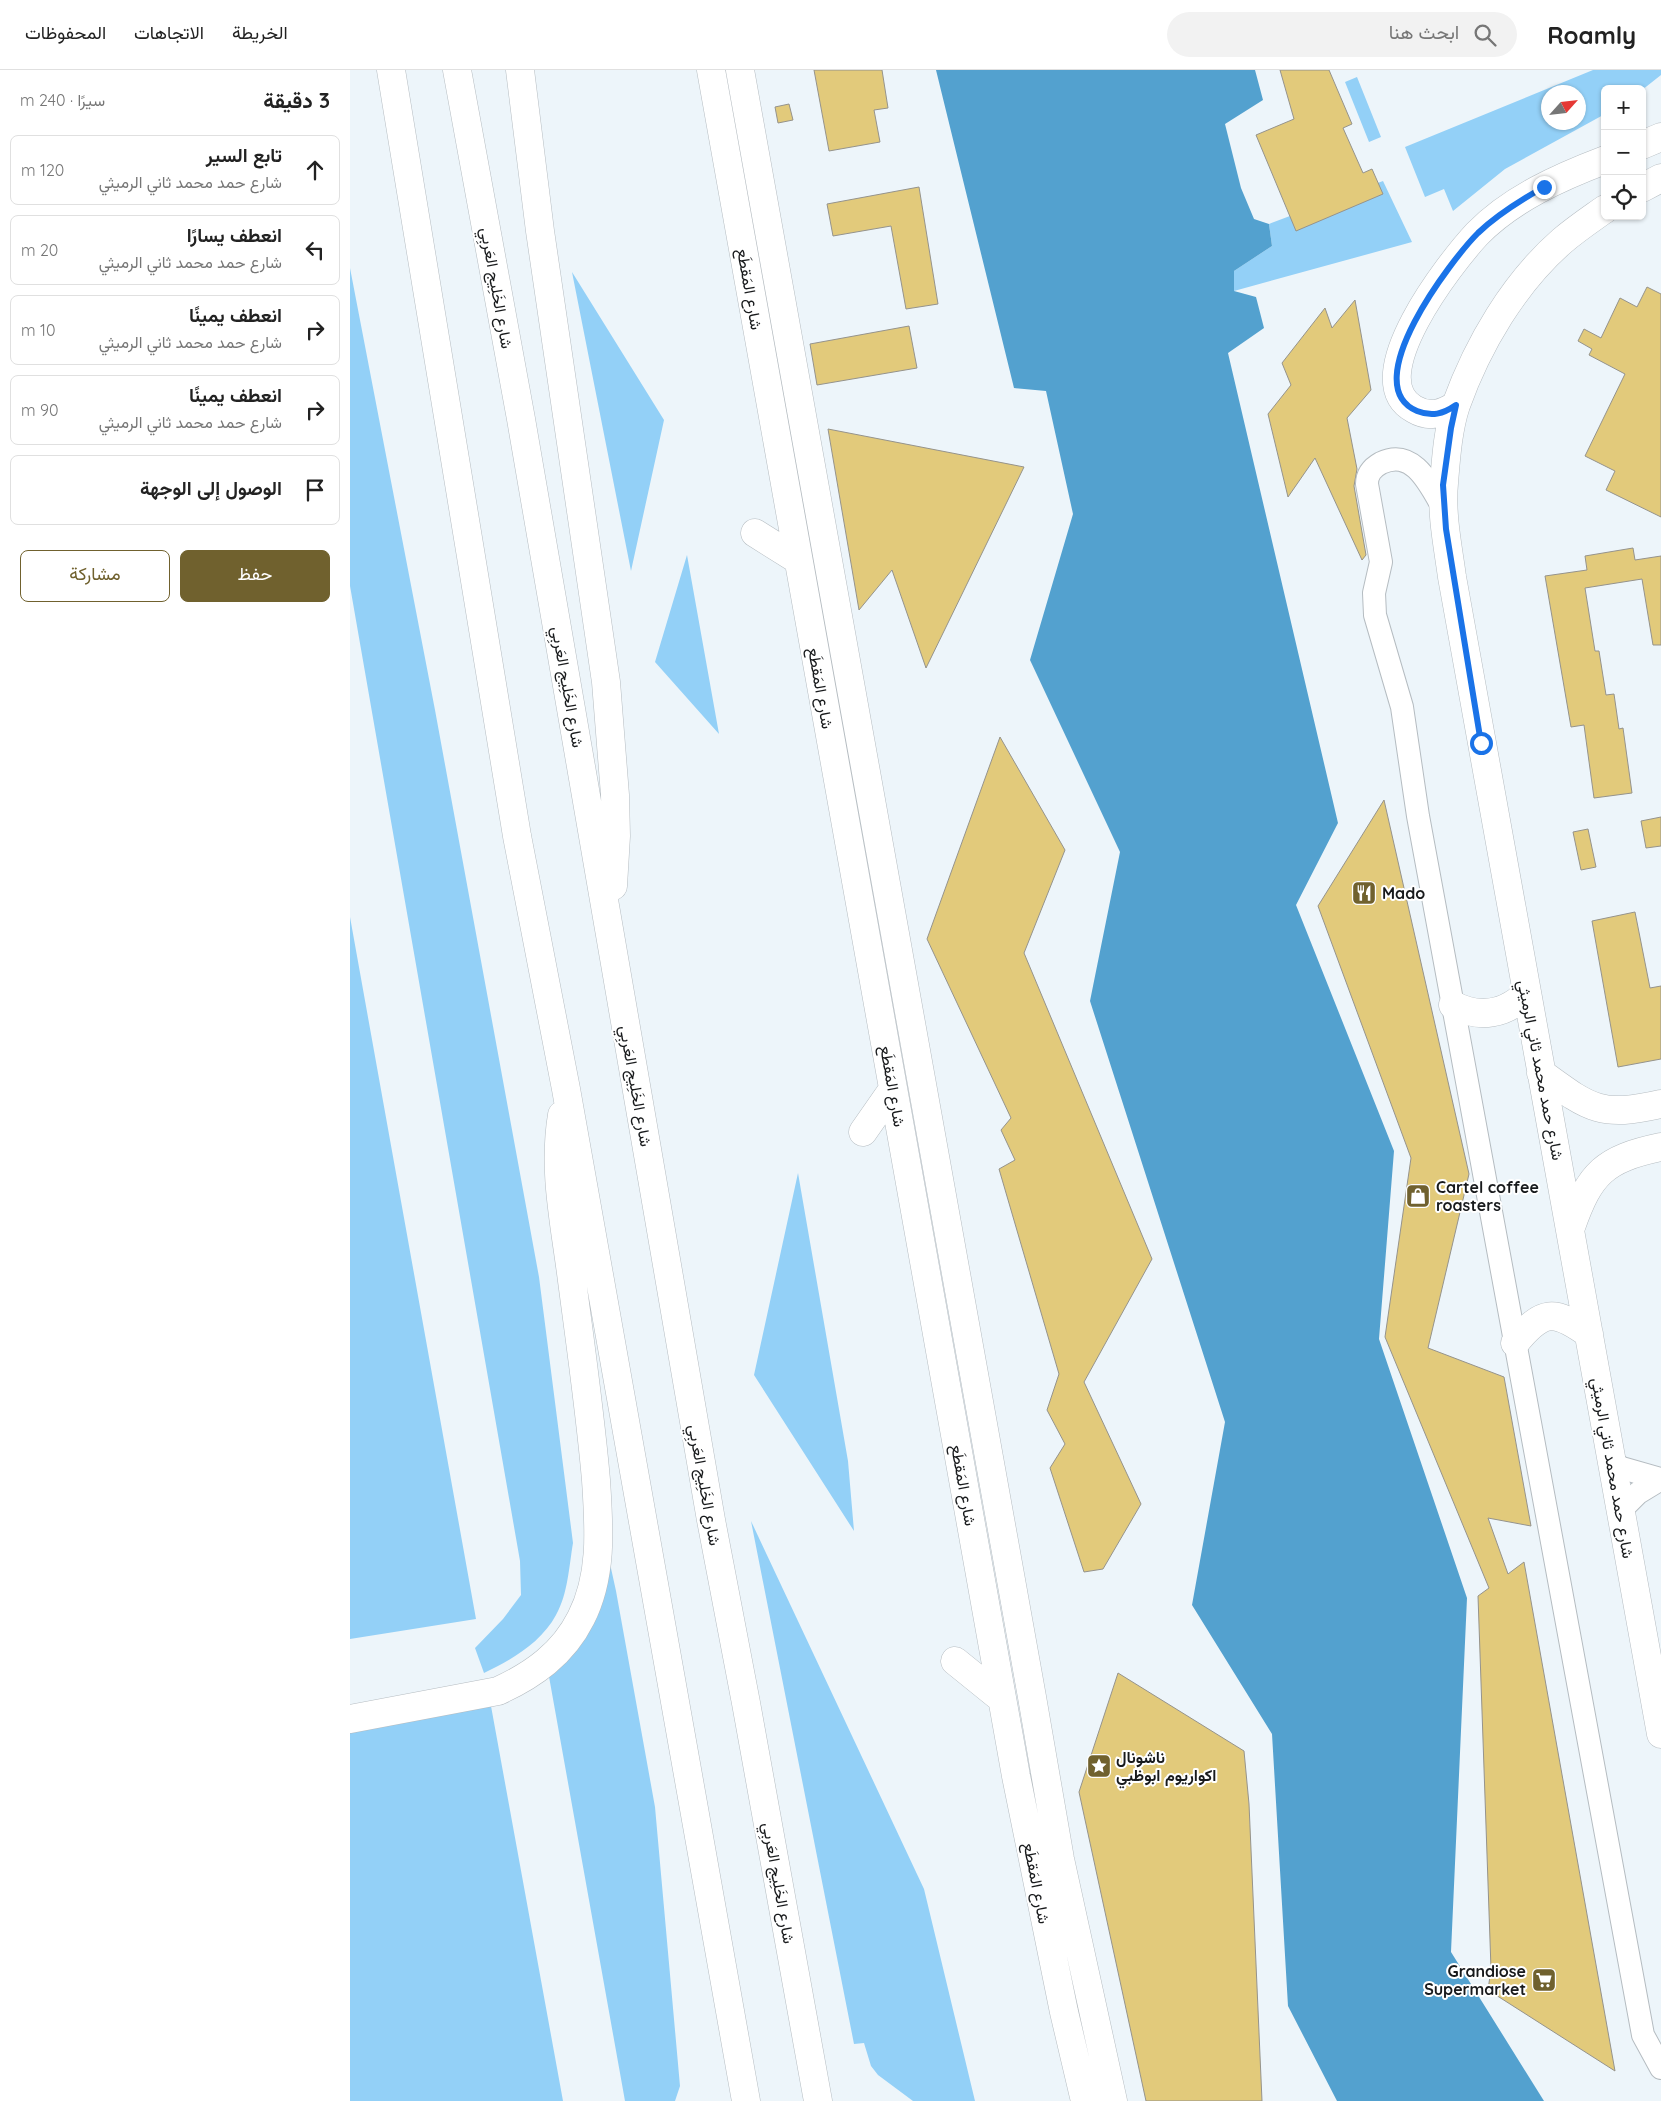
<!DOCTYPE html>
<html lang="ar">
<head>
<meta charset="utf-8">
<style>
  :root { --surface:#fff; --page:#f2f2f2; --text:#222; --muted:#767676; --line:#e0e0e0; --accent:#70612e }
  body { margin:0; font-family:Quicksand,Vazirmatn,sans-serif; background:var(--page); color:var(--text); direction:rtl }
  .controls { position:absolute; right:15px; top:15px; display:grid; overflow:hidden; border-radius:8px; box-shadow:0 1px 4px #0004 }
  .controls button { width:45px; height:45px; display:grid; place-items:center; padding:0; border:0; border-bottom:1px solid var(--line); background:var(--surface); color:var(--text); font:25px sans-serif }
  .compass { position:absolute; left:1191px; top:15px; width:45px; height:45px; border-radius:50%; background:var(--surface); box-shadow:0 1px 4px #0004; rotate:63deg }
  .stop { position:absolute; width:15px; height:15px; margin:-11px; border:4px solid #1a73e8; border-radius:50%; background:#fff }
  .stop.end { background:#1a73e8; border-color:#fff; box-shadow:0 1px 5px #0008 }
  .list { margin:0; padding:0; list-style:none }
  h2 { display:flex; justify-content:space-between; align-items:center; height:65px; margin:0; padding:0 20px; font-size:21px }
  h2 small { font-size:16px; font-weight:400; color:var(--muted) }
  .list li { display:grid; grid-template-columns:32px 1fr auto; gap:15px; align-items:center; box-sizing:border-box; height:70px; margin:0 10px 10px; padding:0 10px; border:1px solid var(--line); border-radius:8px }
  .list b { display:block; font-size:19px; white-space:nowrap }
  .list p { margin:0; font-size:16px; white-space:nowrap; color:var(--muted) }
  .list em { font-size:16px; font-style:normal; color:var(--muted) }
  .actions { display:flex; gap:10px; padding:15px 20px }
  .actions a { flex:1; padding:11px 0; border:1px solid var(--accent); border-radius:8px; text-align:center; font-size:18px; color:var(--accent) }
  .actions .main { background:var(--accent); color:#fff }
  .icon { flex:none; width:28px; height:28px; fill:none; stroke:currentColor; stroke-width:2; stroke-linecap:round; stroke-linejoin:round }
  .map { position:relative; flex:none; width:1311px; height:2031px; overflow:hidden; direction:ltr }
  header { display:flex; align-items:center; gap:30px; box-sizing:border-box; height:70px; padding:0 25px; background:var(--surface); border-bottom:1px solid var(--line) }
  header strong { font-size:24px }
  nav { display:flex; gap:28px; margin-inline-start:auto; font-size:18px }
  .search { width:350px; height:45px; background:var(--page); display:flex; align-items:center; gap:12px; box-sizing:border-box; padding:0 18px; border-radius:28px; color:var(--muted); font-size:19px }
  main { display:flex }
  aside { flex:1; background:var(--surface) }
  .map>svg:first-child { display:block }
</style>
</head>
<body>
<header>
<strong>Roamly</strong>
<div class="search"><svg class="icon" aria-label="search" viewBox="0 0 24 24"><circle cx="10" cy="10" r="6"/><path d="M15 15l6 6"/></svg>ابحث هنا</div>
<nav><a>الخريطة</a><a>الاتجاهات</a><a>المحفوظات</a></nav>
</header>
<main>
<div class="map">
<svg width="1311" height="2031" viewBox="0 0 1311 2031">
  <rect width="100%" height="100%" fill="#edf5fa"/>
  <!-- green -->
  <path fill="#93d0f7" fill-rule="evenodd" d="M1243 0H1311V5L1292 20 1255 19V44L1155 99 1103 141 1094 119 1075 127 1055 77ZM1198 22H1228V52H1198Z
    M1007 7 1031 67 1019 72 995 12Z
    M1033 111 1062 172 884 221V201L922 176 919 154Z
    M0 198 85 640 189 1207 223 1473C219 1496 218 1524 206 1545 191 1573 161 1590 134 1603L125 1578 153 1549 171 1525 170 1491 0 516Z
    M222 202 314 350 281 501Z
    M337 485 369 664 305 592Z
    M0 847 126 1549 0 1569Z
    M448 1103 498 1391 504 1461 404 1305Z
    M401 1451 574 1819 625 2031H563L528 2005 521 1996 514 1973 504 1974Z
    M255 1471 266 1521 305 1737 330 2016 325 2031H275L198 1601Z
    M141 1636 213 2031H0V1658Z"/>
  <!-- water -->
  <path fill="#53a1cf" d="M586 0H905L913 30 875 54 891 118 904 149 919 154 922 176 884 201V221L906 227 914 258 878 283 988 753 946 835 1044 1081 1029 1269 1117 1528 1101 1882 1194 2031H987L938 1936 922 1664 842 1535 875 1352 740 931 770 782 680 590 723 444 696 321 664 318Z"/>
  <!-- building -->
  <path fill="#e2ca7b" stroke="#95938c" d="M464 0H532L538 38 524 40 530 72 479 81Z
    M930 0H979L1002 54 993 58 1013 103 1022 99 1033 124 946 161 906 65 944 49Z
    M439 34 443 50 428 53 425 37Z
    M569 117 588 234 556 239 541 156 483 166 477 134Z
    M1297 217 1311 224V447L1256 420 1265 401 1235 386 1275 304 1239 285 1242 279 1228 271 1234 259 1251 268 1270 228 1287 237Z
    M1005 230 1021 320 997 348 1007 399 1004 416 1016 485 1012 490 965 388 938 427 918 344 941 315 932 293 975 238 982 258Z
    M559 256 567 298 467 315 460 274Z
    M478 359 674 397 576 598 542 500 509 540Z
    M1283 478 1285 490 1311 486V575H1303L1292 509 1235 518 1245 581H1249L1256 625 1264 624 1269 659 1273 658 1282 723 1244 728 1234 655 1221 657 1195 506 1237 500 1235 486Z
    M650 667 715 780 674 883 802 1189 734 1312 791 1434 753 1499 734 1502 700 1398 715 1374 697 1340 709 1304 649 1099 665 1090 651 1060 661 1048 577 869Z
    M1034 730 1119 1104 1078 1278 1154 1307 1181 1456 1138 1448 1158 1504 1174 1492 1265 2001 1138 1920 1141 1899 1128 1526 1139 1518 1035 1267 1061 1088 968 836Z
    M1311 747V776L1296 778 1291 751Z
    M1238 759 1246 797 1231 800 1223 762Z
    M1285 842 1300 918 1311 916V989L1268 997 1242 851Z
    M768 1603 894 1681 899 1734 912 2031H796L729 1722Z"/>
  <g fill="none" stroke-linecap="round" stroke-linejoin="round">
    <defs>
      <path id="street" d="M1095 441C1081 418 1065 377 1031 393 1022 398 1017 404 1017 414L1031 492 1024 523 1025 545 1052 637 1068 746 1293 1965 1311 1998
        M1263 1393 1272 1398 1310 1409
        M1271 1440 1288 1423 1311 1409"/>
      <path id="secondary" d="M361 0 666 1706 714 1942 735 2031
        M390 0 682 1627 710 1789 763 2031
        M1292 75 1311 67
        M1292 118 1311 108
        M1255 139C1241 149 1226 159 1212 171 1164 213 1128 274 1106 335 1098 359 1096 388 1094 413 1091 444 1098 477 1102 507L1311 1664
        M1106 335C1093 344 1079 348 1064 339 1009 309 1101 192 1127 164 1161 129 1210 107 1255 90
        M405 463 448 490
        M1103 935C1130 949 1155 945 1177 923
        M1191 1003C1239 1038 1250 1048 1311 1034
        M513 1062 543 1019
        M1221 1157C1240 1103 1254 1089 1311 1077
        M1165 1273C1193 1239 1204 1239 1239 1264
        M605 1591 652 1629"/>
      <path id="highway" d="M41 0 167 766 216 1019 396 2031
        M107 0 171 349 361 1450 396 1633 468 2031
        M170 0 190 161 256 612 265 725 266 766 263 816
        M0 1649 148 1621C183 1605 213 1584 231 1548 253 1505 249 1457 246 1410 240 1341 230 1272 221 1203 214 1150 203 1099 212 1045"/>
    </defs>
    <!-- street casing -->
    <use href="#street" stroke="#b5bcc1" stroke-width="24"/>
    <!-- secondary casing -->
    <use href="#secondary" stroke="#b5bcc1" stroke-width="29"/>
    <!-- highway casing -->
    <use href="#highway" stroke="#b5bcc1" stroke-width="29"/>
    <!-- street -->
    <use href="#street" stroke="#fff" stroke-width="22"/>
    <!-- secondary -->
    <use href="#secondary" stroke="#fff" stroke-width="28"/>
    <!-- highway -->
    <use href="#highway" stroke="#fff" stroke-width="28"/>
  </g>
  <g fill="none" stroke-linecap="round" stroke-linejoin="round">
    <!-- route -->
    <path stroke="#1a73e8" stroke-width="6" d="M1131 673 1096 459 1093 415 1101 358 1106 335C1093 344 1082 347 1067 341 1005 315 1102 189 1128 163 1148 144 1171 130 1194 117"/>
  </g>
  <!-- icons -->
  <defs>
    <symbol id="restaurant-square" viewBox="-11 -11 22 22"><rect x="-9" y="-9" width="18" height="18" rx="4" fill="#70612e" stroke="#fff"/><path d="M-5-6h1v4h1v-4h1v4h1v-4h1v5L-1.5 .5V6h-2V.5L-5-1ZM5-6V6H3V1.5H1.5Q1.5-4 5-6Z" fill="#fff"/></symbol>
    <symbol id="shop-square" viewBox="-11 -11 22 22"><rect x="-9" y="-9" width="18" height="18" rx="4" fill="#70612e" stroke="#fff"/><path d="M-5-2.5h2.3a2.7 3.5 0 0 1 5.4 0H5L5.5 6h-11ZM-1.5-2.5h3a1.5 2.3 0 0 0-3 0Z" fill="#fff"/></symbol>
    <symbol id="sight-square" viewBox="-11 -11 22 22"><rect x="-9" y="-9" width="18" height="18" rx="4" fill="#70612e" stroke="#fff"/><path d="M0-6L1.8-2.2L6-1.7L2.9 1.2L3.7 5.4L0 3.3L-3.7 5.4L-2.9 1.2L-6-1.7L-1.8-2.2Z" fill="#fff"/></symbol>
    <symbol id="supermarket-square" viewBox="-11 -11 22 22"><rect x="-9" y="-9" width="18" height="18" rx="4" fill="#70612e" stroke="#fff"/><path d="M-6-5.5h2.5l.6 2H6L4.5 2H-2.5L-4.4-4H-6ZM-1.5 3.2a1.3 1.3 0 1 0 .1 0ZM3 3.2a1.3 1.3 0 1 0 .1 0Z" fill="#fff"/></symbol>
  </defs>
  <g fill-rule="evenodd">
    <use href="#restaurant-square" x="1000" y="809" width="28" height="28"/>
    <use href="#shop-square" x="1054" y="1112" width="28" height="28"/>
    <use href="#sight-square" x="735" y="1682" width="28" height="28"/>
    <use href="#supermarket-square" x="1180" y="1896" width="28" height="28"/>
  </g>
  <g text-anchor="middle" stroke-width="4" stroke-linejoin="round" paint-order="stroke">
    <!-- street labels -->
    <g font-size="16" fill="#181a1c" stroke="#fff">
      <text transform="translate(147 218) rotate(80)" y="6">شارع الخَلِيج العَربِي</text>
      <text transform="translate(400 219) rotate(80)" y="6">شارع المَقطَع</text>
      <text transform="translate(218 617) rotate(80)" y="6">شارع الخَلِيج العَربِي</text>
      <text transform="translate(471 618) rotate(80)" y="6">شارع المَقطَع</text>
      <text transform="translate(1191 1000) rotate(79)" y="6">شارع حمد محمد ثاني الرميثي</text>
      <text transform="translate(286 1016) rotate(80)" y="6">شارع الخَلِيج العَربِي</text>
      <text transform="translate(543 1016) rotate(80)" y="6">شارع المَقطَع</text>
      <text transform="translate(1263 1398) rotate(80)" y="6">شارع حمد محمد ثاني الرميثي</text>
      <text transform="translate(355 1415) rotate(80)" y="6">شارع الخَلِيج العَربِي</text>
      <text transform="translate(614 1415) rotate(80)" y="6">شارع المَقطَع</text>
      <text transform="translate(429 1813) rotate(80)" y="6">شارع الخَلِيج العَربِي</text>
      <text transform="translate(687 1813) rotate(79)" y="6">شارع المَقطَع</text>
    </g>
    <!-- poi labels -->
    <g font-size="16" font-weight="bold" fill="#181a1c" stroke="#fff" text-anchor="start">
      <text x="1032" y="829">Mado</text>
      <text x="1086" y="1123">Cartel coffee<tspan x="1086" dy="18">roasters</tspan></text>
      <text x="766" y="1693">ناشونال<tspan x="766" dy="18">اكواريوم ابوظبي</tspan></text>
      <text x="1176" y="1907" text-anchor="end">Grandiose<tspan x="1176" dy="18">Supermarket</tspan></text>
    </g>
  </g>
</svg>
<div class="controls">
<button>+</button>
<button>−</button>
<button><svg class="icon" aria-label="locate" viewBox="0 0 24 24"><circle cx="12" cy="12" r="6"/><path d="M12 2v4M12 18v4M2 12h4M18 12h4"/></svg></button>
</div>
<svg class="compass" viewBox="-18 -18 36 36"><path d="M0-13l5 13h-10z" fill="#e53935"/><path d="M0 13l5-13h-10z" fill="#767676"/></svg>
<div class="stop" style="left:1131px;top:673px"></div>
<div class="stop end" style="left:1194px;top:117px"></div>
</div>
<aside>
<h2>3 دقيقة<small>سيرًا · 240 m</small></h2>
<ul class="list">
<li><svg class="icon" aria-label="ahead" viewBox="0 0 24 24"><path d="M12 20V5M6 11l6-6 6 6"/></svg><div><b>تابع السير</b><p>شارع حمد محمد ثاني الرميثي</p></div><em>120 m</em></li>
<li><svg class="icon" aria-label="left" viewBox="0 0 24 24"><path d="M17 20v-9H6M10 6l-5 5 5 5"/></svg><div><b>انعطف يسارًا</b><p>شارع حمد محمد ثاني الرميثي</p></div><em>20 m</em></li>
<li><svg class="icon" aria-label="right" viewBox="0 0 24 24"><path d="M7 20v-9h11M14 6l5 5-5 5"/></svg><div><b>انعطف يمينًا</b><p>شارع حمد محمد ثاني الرميثي</p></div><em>10 m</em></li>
<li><svg class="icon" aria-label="right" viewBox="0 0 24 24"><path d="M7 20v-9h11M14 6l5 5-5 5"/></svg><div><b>انعطف يمينًا</b><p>شارع حمد محمد ثاني الرميثي</p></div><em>90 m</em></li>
<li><svg class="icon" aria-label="arrive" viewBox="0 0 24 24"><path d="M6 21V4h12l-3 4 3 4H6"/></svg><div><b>الوصول إلى الوجهة</b></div></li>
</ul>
<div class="actions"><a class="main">حفظ</a><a>مشاركة</a></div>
</aside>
</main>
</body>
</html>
